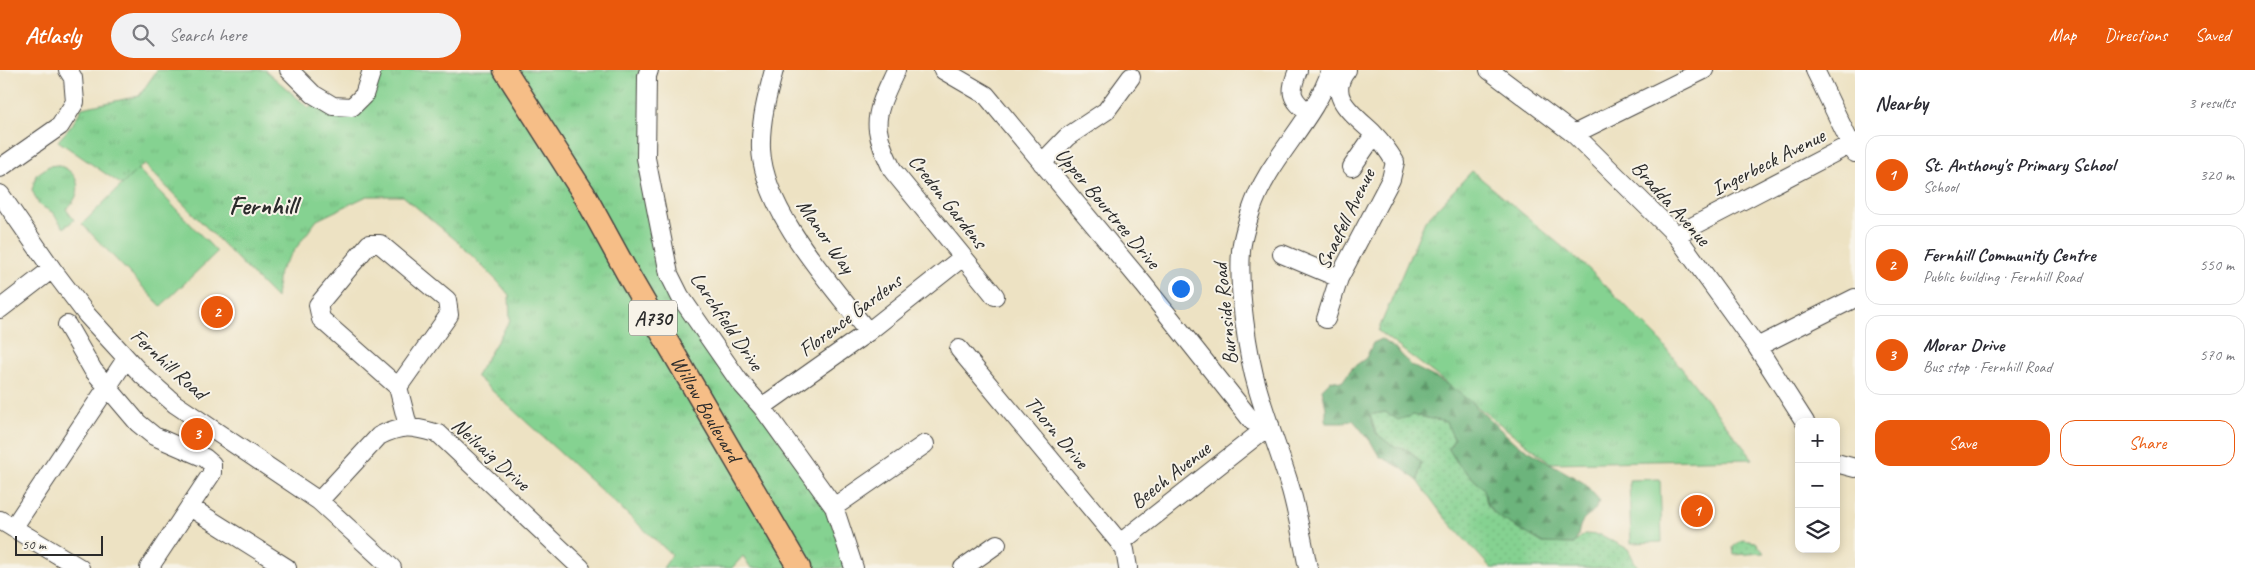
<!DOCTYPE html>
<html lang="en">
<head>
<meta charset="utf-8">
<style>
  :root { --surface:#fff; --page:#f2f2f3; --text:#2b2b33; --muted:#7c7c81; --line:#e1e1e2; --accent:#ea580c }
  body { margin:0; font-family:Caveat,sans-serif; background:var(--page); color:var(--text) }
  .controls { position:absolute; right:15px; bottom:15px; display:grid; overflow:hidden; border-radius:10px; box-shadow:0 2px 8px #0003 }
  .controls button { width:45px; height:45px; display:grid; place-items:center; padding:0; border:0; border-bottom:1px solid var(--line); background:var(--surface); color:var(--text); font:25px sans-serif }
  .scale { position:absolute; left:15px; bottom:12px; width:88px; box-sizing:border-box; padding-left:5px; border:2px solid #2b2b2b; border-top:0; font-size:14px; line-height:18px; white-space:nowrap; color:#2b2b2b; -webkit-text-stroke:4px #f7f3e8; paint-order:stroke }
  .you { position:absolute; left:1180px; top:218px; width:18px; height:18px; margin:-12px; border:4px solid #fff; border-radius:50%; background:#1a73e8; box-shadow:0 0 0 8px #1a73e833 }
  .badge { display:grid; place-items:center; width:32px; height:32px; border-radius:50%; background:var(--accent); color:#fff; font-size:16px; font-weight:700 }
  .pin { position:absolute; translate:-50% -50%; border:2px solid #fff; box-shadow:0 1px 5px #0006 }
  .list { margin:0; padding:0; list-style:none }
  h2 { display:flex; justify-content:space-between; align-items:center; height:65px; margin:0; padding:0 20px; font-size:21px }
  h2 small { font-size:16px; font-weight:400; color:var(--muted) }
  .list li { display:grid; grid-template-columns:32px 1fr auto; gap:15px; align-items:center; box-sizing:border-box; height:80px; margin:0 10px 10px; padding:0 10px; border:1px solid var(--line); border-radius:15px }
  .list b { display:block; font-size:19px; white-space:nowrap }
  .list p { margin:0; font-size:16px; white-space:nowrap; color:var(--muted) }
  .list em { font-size:16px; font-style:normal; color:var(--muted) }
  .actions { display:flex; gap:10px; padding:15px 20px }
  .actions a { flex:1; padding:11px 0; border:1px solid var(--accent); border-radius:15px; text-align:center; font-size:18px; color:var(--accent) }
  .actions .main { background:var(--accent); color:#fff }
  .icon { flex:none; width:28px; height:28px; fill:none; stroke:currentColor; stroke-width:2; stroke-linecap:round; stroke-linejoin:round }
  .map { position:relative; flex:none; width:1855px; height:498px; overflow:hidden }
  header { display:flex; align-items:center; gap:30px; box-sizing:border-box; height:70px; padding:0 25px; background:var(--accent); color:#fff }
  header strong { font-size:24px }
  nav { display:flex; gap:28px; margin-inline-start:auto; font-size:18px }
  .search { width:350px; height:45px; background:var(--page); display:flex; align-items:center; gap:12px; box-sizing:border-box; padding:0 18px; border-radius:28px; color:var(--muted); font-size:19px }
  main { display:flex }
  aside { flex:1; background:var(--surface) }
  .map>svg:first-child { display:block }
</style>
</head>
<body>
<header>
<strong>Atlasly</strong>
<div class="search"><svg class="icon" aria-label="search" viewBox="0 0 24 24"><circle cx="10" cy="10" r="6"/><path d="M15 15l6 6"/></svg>Search here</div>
<nav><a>Map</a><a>Directions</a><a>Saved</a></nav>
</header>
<main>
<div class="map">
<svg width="1855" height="498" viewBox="0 0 1855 498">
  <defs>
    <pattern id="grass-dots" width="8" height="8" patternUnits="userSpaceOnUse" patternTransform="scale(1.25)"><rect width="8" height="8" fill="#85d291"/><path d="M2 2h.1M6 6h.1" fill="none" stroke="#73b47d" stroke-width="1.8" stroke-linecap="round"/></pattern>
    <pattern id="forest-firs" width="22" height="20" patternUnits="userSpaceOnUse" patternTransform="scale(1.25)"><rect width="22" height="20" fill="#6cb47b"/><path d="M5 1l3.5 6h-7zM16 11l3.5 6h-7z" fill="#599365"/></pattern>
    <pattern id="park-tufts" width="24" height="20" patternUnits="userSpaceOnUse" patternTransform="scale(1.25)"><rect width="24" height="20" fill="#85d291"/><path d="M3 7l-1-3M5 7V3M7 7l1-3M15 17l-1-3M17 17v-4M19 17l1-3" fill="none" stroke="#73b47d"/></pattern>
  </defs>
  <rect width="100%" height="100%" fill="#f7f3e8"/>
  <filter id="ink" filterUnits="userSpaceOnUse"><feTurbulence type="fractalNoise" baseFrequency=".02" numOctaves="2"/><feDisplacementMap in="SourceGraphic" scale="10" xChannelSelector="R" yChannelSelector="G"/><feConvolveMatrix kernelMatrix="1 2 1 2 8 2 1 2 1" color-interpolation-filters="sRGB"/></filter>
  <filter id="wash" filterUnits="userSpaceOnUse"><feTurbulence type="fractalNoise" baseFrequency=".0096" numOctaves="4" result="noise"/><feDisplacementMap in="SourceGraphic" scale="20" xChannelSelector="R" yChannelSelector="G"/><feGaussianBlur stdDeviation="1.12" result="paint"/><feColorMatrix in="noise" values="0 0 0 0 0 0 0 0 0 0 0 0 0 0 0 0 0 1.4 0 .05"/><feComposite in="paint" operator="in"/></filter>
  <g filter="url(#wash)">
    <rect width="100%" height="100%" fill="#ede2c3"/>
    <!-- grass -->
    <path fill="url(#grass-dots)" stroke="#587e5e" d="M1385 342 1398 349 1413 345 1446 352 1454 369 1449 379 1457 393 1484 419 1487 434 1497 446 1543 473 1574 474 1584 464 1601 465 1628 479 1638 498H1491L1444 447 1418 411 1421 393 1410 381 1391 375 1376 363 1369 345Z
      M1742 470 1756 472 1764 483 1734 485 1733 477Z"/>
    <!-- forest -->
    <path fill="url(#forest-firs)" stroke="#4c7053" d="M1382 269 1397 280 1412 296 1438 309 1462 324 1514 372 1584 413 1600 431C1594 445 1585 446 1581 454 1578 461 1579 467 1574 474L1543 473 1497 446 1487 434 1484 419 1457 393 1449 379 1454 369 1446 352 1413 345 1398 350 1385 342 1370 345 1376 363 1391 375 1410 381 1421 393 1418 411 1400 397 1379 386 1371 372 1353 350 1343 353H1326V338L1322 319 1331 310 1342 312 1352 298 1366 288 1373 273Z"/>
    <!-- park -->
    <path fill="url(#park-tufts)" stroke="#587e5e" d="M157 0H265L309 38 316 34 354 44C374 33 374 21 379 0H644L665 208 820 427 851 498H751L743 486 732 498H663L672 485 476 306 510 250 509 225 499 213 458 172 403 126H367L317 150 279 201 276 228 144 94 122 115 58 71 72 55 82 38 139 26Z
      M57 95C80 101 85 124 66 139L74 150 64 158 52 142 39 135 32 120 36 105 49 96Z
      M1472 101 1590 200 1657 267 1753 389 1551 393 1378 261 1425 151Z"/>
    <!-- pitch -->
    <path fill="#85d291" stroke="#587e5e" d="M138 99 217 182 161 236 82 154Z
      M1660 409 1662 472 1631 473 1629 410Z"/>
  </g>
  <g filter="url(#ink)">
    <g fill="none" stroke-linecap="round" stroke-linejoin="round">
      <defs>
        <path id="minor" d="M289 0 313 24 333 36 352 37 364 25 372 0
          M649 0 647 6 646 88 669 204 680 226 739 311 762 337 834 437 854 498
          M774 0C767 26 760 52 761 79 764 142 831 214 868 262
          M896 0C888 18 875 40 878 60 880 75 887 88 893 101L995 226
          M943 0 986 25 1144 215 1252 351 1270 355
          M1298 0C1289 24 1290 27 1309 44
          M1489 0 1574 64 1676 165 1757 277 1805 352
          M1815 0 1855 83
          M1574 64 1704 0
          M1042 93 1067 67 1106 41 1131 7
          M1352 97 1374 65
          M0 98 60 56 75 32 73 8 68 0
          M0 124 52 199 87 245 142 305 175 334 319 431 392 498
          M1676 165 1855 72
          M1282 184 1339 208
          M0 239 52 199
          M1326 249 1339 208 1391 109 1395 92C1389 82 1382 72 1374 64 1356 46 1324 27 1347 0
          M67 255 93 300 138 353 154 366 205 388 212 394V403L149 498
          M1757 277 1855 228
          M959 279 1120 473
          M398 317 449 245 447 230 380 174H369L318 235 321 249 398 317 408 356
          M762 337 868 262 963 187
          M1836 393 1855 398
          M319 431 379 366C404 353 414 357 439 364L581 498
          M190 437 287 498
          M834 437 925 374
          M0 450 80 498
          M13 458 126 289
          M963 498 997 474
          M1128 498 1125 480 1120 473 1270 355
          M1308 498C1303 472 1298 446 1291 420 1281 386 1268 354 1258 320 1247 283 1238 219 1241 181 1242 168 1247 153 1251 141 1268 88 1314 52 1331 0"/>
        <g id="major">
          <path id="s1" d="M505 0 584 124 630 208 799 498"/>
        </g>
      </defs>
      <!-- minor casing -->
      <use href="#minor" stroke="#484642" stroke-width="20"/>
      <!-- major casing -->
      <use href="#major" stroke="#484642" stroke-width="25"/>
      <!-- minor -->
      <use href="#minor" stroke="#fff" stroke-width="18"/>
      <!-- major -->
      <use href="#major" stroke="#f6be87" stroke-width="22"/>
    </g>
  </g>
  <g text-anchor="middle" stroke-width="4" stroke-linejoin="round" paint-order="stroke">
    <!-- shield labels -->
    <rect fill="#f7f3e8" stroke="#686764" stroke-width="1" x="629" y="230.5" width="48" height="35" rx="4"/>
    <g font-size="20" font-weight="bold" fill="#2b2b2b">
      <text x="653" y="255">A730</text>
    </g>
    <!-- street labels -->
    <g font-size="21" fill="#2b2b2b" stroke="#f7f3e8">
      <text transform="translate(1768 92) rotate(-27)" y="7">Ingerbeck Avenue</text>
      <text transform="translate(948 131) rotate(52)" y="7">Credon Gardens</text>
      <text transform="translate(1671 133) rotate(48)" y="7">Bradda Avenue</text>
      <text transform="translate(1108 138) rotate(50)" y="7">Upper Bourtree Drive</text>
      <text transform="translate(1345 149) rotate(-64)" y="7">Snaefell Avenue</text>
      <text transform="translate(826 166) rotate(55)" y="7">Manor Way</text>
      <text transform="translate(1225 244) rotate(-96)" y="7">Burnside Road</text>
      <text transform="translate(850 245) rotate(-37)" y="7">Florence Gardens</text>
      <text transform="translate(727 251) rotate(56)" y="7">Larchfield Drive</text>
      <text transform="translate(169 294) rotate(42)" y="7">Fernhill Road</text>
      <text dy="7" stroke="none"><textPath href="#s1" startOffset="394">Willow Boulevard</textPath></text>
      <text transform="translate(1057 362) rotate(50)" y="7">Thorn Drive</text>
      <text transform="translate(491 384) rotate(42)" y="7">Neilvaig Drive</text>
      <text transform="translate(1170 405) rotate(-38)" y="7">Beech Avenue</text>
    </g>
    <!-- district labels -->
    <g font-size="26" font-weight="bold" fill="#2b2b2b" stroke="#f7f3e8">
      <text x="263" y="144">Fernhill</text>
    </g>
  </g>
</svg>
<div class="controls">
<button>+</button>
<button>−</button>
<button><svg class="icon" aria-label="layers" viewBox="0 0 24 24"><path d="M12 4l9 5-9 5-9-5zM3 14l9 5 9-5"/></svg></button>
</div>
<div class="scale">50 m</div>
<div class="you"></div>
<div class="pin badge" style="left:1697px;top:441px">1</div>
<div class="pin badge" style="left:217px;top:242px">2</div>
<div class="pin badge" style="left:197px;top:364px">3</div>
</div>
<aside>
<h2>Nearby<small>3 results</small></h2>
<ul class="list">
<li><span class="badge">1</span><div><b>St. Anthony's Primary School</b><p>School</p></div><em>320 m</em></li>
<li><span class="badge">2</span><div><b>Fernhill Community Centre</b><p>Public building · Fernhill Road</p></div><em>550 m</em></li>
<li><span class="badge">3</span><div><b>Morar Drive</b><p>Bus stop · Fernhill Road</p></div><em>570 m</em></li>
</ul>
<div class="actions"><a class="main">Save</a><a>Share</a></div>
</aside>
</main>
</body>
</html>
